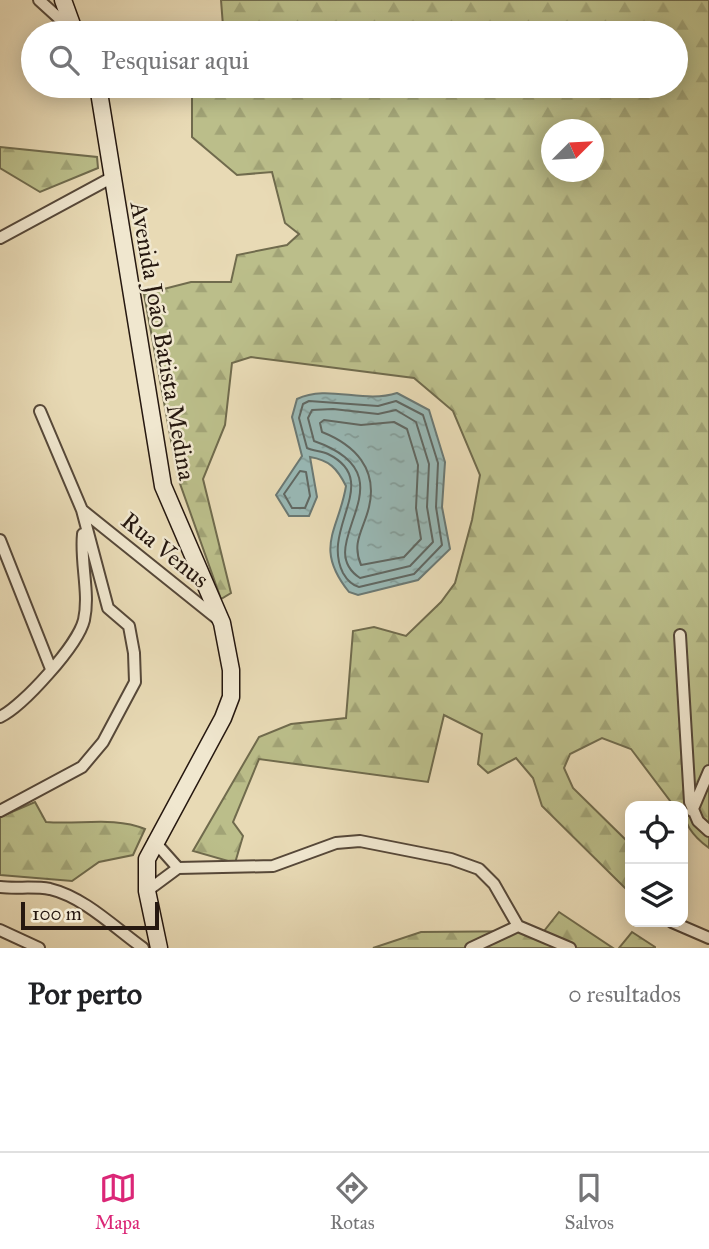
<!DOCTYPE html>
<html lang="pt">
<head>
<meta charset="utf-8">
<style>
  :root { --surface:#fff; --page:#f2f2f2; --text:#202124; --muted:#757577; --line:#e0e0e0; --accent:#db2777 }
  body { margin:0; font-family:"IM FELL Great Primer",serif; background:var(--page); color:var(--text) }
  .controls { position:absolute; right:21px; bottom:21px; display:grid; overflow:hidden; border-radius:14px; box-shadow:0 4px 18px #0003 }
  .controls button { width:63px; height:63px; display:grid; place-items:center; padding:0; border:0; border-bottom:2px solid var(--line); background:var(--surface); color:var(--text); font:35px sans-serif }
  .compass { position:absolute; left:541px; top:119px; width:63px; height:63px; border-radius:50%; background:var(--surface); box-shadow:0 4px 18px #0003; rotate:66deg }
  .scale { position:absolute; left:21px; bottom:18px; width:138px; box-sizing:border-box; padding-left:7px; border:4px solid #261810; border-top:0; font-size:19px; line-height:24px; white-space:nowrap; color:#261810; -webkit-text-stroke:5px #f0e7cf; paint-order:stroke }
  .list { margin:0; padding:0; list-style:none }
  h2 { display:flex; justify-content:space-between; align-items:center; height:91px; margin:0; padding:0 28px; font-size:30px }
  h2 small { font-size:23px; font-weight:400; color:var(--muted) }
  .icon { flex:none; width:38px; height:38px; fill:none; stroke:currentColor; stroke-width:2; stroke-linecap:round; stroke-linejoin:round }
  .map { position:relative; flex:none; width:709px; height:948px; overflow:hidden }
  .search { position:absolute; background:var(--surface); box-shadow:0 4px 18px #0003; left:21px; right:21px; top:21px; height:77px; display:flex; align-items:center; gap:18px; box-sizing:border-box; padding:0 24px; border-radius:38px; color:var(--muted); font-size:26px }
  .sheet { height:203px; background:var(--surface) }
  nav { display:flex; justify-content:space-around; align-items:center; box-sizing:border-box; height:98px; border-top:2px solid var(--line); background:var(--surface); font-size:19px; color:var(--muted) }
  nav a { display:grid; justify-items:center; gap:4px }
  nav .on { color:var(--accent) }
  .map>svg:first-child { display:block }
</style>
</head>
<body>
<div class="map">
<svg width="709" height="948" viewBox="0 0 709 948">
  <defs>
    <pattern id="forest-firs" width="22" height="20" patternUnits="userSpaceOnUse" patternTransform="scale(1.75)"><rect width="22" height="20" fill="#bbbe8a"/><path d="M5 1l3.5 6h-7zM16 11l3.5 6h-7z" fill="#a1a376"/></pattern>
    <pattern id="water-ripples" width="26" height="14" patternUnits="userSpaceOnUse" patternTransform="scale(1.75)"><rect width="26" height="14" fill="#99b9b6"/><path d="M2 4q2-2 4 0t4 0M15 11q2-2 4 0t4 0" fill="none" stroke="#849e9b"/></pattern>
  </defs>
  <rect width="100%" height="100%" fill="#e8dab5"/>
  <filter id="stains"><feTurbulence type="fractalNoise" baseFrequency=".00286" numOctaves="4"/><feColorMatrix values="0 0 0 0 .2 0 0 0 0 .09 0 0 0 0 .02 0 0 0 .5 -.17"/></filter>
  <radialGradient id="worn" r=".72"><stop offset=".6" stop-color="#630" stop-opacity="0"/><stop offset="1" stop-color="#630" stop-opacity=".3"/></radialGradient>
  <!-- forest -->
  <path fill="url(#forest-firs)" stroke="#706b4d" stroke-width="2" fill-rule="evenodd" d="M221 0H709V848C695 838 683 824 683 806H674L631 749 602 738 570 754 564 768 573 788 630 844 628 891 542 806 533 778 516 758 488 773 478 764 482 734 444 715 428 782 259 759 233 822 243 836 235 863 193 851 259 737 291 724 346 718 353 631 374 627 406 636 441 602 455 583 472 520 480 475 453 411 414 378 251 357 232 363 225 425 203 479 231 593 221 599 178 478 144 294 191 282H231L237 255 287 245 299 234 285 223 272 172 237 175 192 137V86H676V33H218L223 26ZM552 130H594V172H552Z
    M0 147 97 157 98 168 40 192 0 168Z
    M35 802 46 822C79 825 114 816 145 829L133 855 99 862 72 881 0 875V817Z
    M559 912 613 948H373L421 932 544 931Z
    M632 932 655 947V948H619Z"/>
  <!-- water -->
  <path fill="url(#water-ripples)" stroke="#6b7974" stroke-width="2" d="M397 393 429 410 445 462 442 507 450 549 418 580 358 595 349 592C313 547 339 530 346 486 337 468 329 460 310 457L317 497 309 516H289L276 495 302 456 292 417 297 399C328 384 363 404 397 393Z"/>
  <g fill="none" stroke-linecap="round" stroke-linejoin="round">
    <!-- shore -->
    <path stroke="#606863" stroke-width="2" d="M309 401 378 406 396 401 423 415 438 463 436 507 442 545 414 574 359 587C351 585 347 580 343 573 320 528 383 481 328 454 322 451 313 451 307 448L299 418 303 404Z
      M333 409 378 414 396 410 416 422 429 464 427 507 433 542 410 566 360 578C308 544 417 477 314 441L308 418 312 410Z
      M324 420 361 425 394 422 407 429 418 465 416 508 421 539 404 557 361 565C351 542 364 529 369 507 378 469 355 445 322 432L320 423Z
      M300 471 306 472 310 496 305 508H292L284 494Z"/>
    <defs>
      <path id="street" d="M39 0 72 30
        M0 238 111 178
        M82 510 219 620
        M0 540 51 669
        M680 635 690 802 698 821 709 831
        M0 717C23 706 78 645 84 620 90 593 80 562 83 534
        M0 811 82 767 103 742 135 682 134 653 129 626 108 608 82 510 40 411
        M692 811 709 771
        M154 841 178 868
        M0 887C16 889 33 886 50 889 84 897 115 928 143 948
        M147 891 178 868 273 866 336 843 360 841 451 859 479 869 494 884 518 926 471 948
        M672 922 709 938
        M518 926 570 948
        M0 930 39 948"/>
      <path id="secondary" d="M63 0 75 33
        M98 86 163 486 222 623 231 670V697L223 718 147 859V891L159 948"/>
    </defs>
    <!-- street casing -->
    <use href="#street" stroke="#564839" stroke-width="14"/>
    <!-- secondary casing -->
    <use href="#secondary" stroke="#261810" stroke-width="19"/>
    <!-- street -->
    <use href="#street" stroke="#f0e7cf" stroke-width="10"/>
    <!-- secondary -->
    <use href="#secondary" stroke="#f0e7cf" stroke-width="16"/>
  </g>
  <g text-anchor="middle" stroke-width="5" stroke-linejoin="round" paint-order="stroke">
    <!-- street labels -->
    <g font-size="24" fill="#261810" stroke="#f0e7cf">
      <text transform="translate(163 341) rotate(80)" y="8">Avenida João Batista Medina</text>
      <text transform="translate(165 550) rotate(39)" y="8">Rua Venus</text>
    </g>
  </g>
  <rect width="100%" height="100%" filter="url(#stains)"/>
  <rect width="100%" height="100%" fill="url(#worn)"/>
</svg>
<div class="controls">
<button><svg class="icon" aria-label="locate" viewBox="0 0 24 24"><circle cx="12" cy="12" r="6"/><path d="M12 2v4M12 18v4M2 12h4M18 12h4"/></svg></button>
<button><svg class="icon" aria-label="layers" viewBox="0 0 24 24"><path d="M12 4l9 5-9 5-9-5zM3 14l9 5 9-5"/></svg></button>
</div>
<svg class="compass" viewBox="-18 -18 36 36"><path d="M0-13l5 13h-10z" fill="#e53935"/><path d="M0 13l5-13h-10z" fill="#757577"/></svg>
<div class="scale">100 m</div>
<div class="search"><svg class="icon" aria-label="search" viewBox="0 0 24 24"><circle cx="10" cy="10" r="6"/><path d="M15 15l6 6"/></svg>Pesquisar aqui</div>
</div>
<section class="sheet">
<h2>Por perto<small>0 resultados</small></h2>
<ul class="list">
</ul>
</section>
<nav>
<a class="on"><svg class="icon" aria-label="map" viewBox="0 0 24 24"><path d="M3 6l6-2 6 2 6-2v14l-6 2-6-2-6 2zM9 4v14M15 6v14"/></svg>Mapa</a>
<a><svg class="icon" aria-label="directions" viewBox="0 0 24 24"><path d="M12 3l9 9-9 9-9-9zM9 14v-3h6M13 9l2 2-2 2"/></svg>Rotas</a>
<a><svg class="icon" aria-label="saved" viewBox="0 0 24 24"><path d="M7 4h10v16l-5-4-5 4z"/></svg>Salvos</a>
</nav>
</body>
</html>
